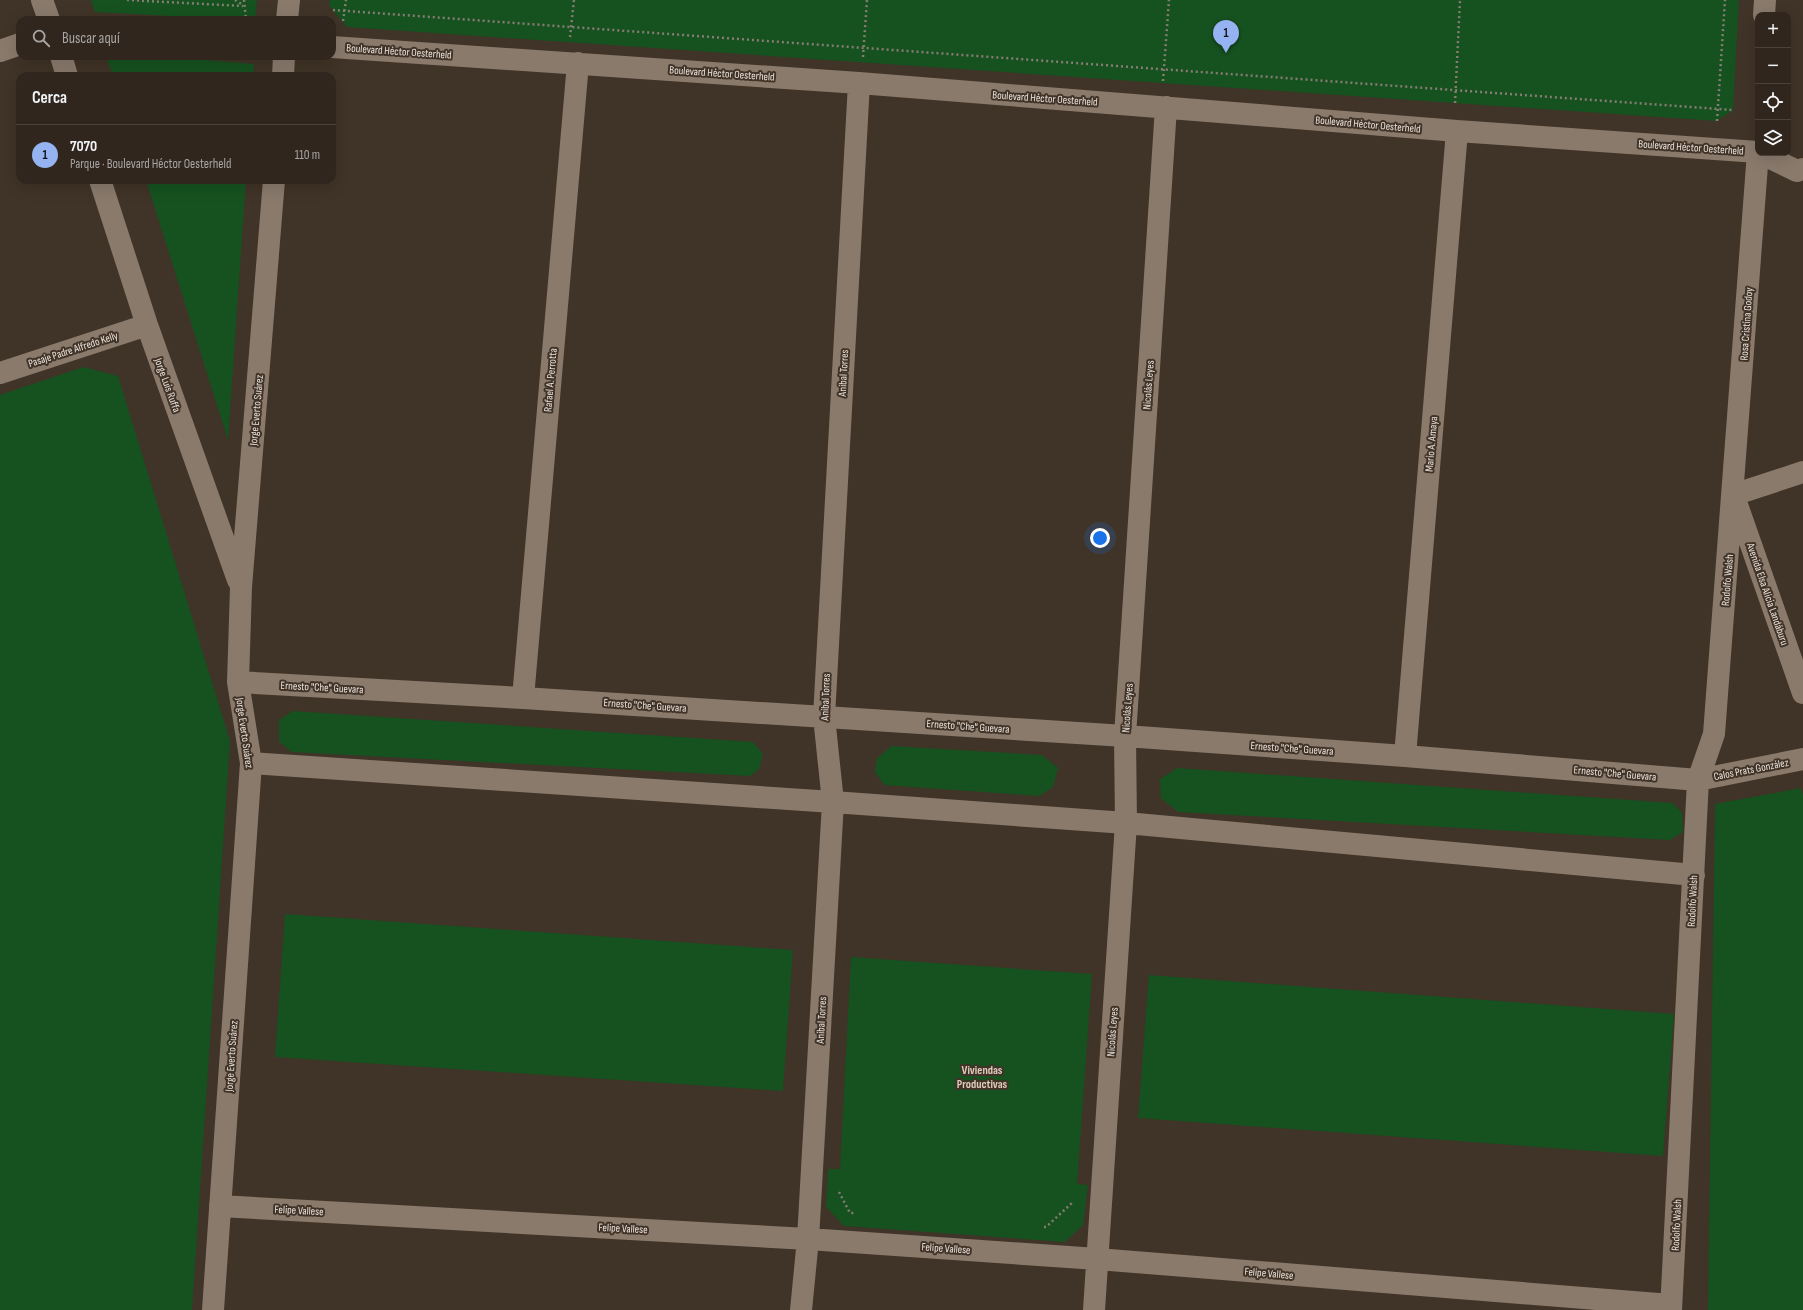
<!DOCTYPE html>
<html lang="es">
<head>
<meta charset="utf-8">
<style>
  :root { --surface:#30261d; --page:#382e26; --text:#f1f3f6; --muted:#a8a5a4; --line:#4b433b; --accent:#95b2f1 }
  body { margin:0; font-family:"Sofia Sans Condensed",sans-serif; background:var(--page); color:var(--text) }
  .controls { position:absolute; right:12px; top:12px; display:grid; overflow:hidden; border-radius:8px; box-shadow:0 4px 16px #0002 }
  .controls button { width:36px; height:36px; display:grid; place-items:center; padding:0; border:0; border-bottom:1px solid var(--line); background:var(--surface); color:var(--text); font:20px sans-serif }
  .you { position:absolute; left:1100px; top:538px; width:14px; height:14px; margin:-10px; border:3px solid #fff; border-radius:50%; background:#1a73e8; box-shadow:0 0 0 6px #1a73e833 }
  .badge { display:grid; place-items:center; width:26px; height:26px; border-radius:50%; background:var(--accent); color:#111; font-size:13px; font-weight:700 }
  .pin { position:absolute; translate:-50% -33px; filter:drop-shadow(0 1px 2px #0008) }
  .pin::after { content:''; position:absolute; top:21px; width:14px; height:12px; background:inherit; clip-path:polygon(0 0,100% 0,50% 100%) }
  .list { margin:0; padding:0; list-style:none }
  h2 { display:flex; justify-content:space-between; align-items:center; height:52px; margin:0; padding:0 16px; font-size:17px }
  h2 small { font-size:13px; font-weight:400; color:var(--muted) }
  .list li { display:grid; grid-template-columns:26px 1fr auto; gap:12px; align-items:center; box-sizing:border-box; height:60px; padding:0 16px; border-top:1px solid var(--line) }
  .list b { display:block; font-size:15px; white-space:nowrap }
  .list p { margin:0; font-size:13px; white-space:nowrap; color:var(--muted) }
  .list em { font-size:13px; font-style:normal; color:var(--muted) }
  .icon { flex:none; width:22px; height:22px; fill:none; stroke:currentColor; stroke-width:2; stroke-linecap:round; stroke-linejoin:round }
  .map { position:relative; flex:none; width:1803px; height:1310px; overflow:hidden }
  .search { position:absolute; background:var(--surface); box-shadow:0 4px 16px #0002; left:16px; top:16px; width:320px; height:44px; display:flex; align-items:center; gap:10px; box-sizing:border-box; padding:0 14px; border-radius:12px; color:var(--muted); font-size:15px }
  .panel { position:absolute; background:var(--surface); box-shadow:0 4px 16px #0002; left:16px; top:72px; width:320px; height:112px; border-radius:12px }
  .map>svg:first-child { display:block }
</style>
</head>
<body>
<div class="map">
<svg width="1803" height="1310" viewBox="0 0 1803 1310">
  <rect width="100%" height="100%" fill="#403327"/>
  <!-- green -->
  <path fill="#165220" d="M91 0H257L255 20H242L95 12Z
    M330 0H1739L1733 110 1717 121 347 27 329 5Z
    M106 56H156L254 64 253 76H113Z
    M146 180H246L228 440Z
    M84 367 118 376 230 741 192 1310H0V395Z
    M293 711 753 742 763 754 759 769 750 776 292 752 279 742V720Z
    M892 746 1042 755 1058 768 1053 787 1039 796 884 785 875 772 877 758Z
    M1177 768 1673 803 1682 813 1683 832 1670 840 1178 812 1161 798 1160 779Z
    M1801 788 1803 795V1310H1708L1715 804Z
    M285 914 793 950 783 1091 275 1057Z
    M851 957 1092 974 1077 1184 1088 1185 1083 1225 1065 1242 844 1226 826 1207 828 1169H840Z
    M1149 975 1674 1014 1663 1156 1138 1118Z"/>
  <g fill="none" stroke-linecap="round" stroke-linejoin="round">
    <!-- path -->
    <path stroke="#877c72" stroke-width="2.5" stroke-dasharray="2 3" stroke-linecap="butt" d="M127 0 243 6
      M235 0 243 5
      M244 0 246 20
      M333 10 1733 110
      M343 21 346 0
      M570 37 574 0
      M863 57 867 0
      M1163 81 1169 0
      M1455 103 1460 0
      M1717 121 1725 0
      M839 1192 850 1213H856
      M1044 1227H1046L1073 1202"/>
    <!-- minor -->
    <path stroke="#897a6c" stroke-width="22" d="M42 0 49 20
      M1764 15 1765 0
      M287 20 289 0
      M332 47 859 83 1457 131 1758 152
      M0 51 20 44
      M61 56 67 76
      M283 76 284 56
      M1760 153 1797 171 1803 169
      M100 180 147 325 238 580
      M0 373 147 325
      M1733 495 1803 472
      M1736 502 1803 693
      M238 682 523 698 1125 736 1405 756 1698 780 1803 759
      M523 698 578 63
      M1405 756 1457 131
      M251 763 833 802 1126 823 1694 875
      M220 1206 808 1239 1097 1259 1671 1305
      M213 1310 251 763 238 682 241 587 274 180
      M801 1310 808 1239 833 802 824 717 859 83
      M1094 1310 1126 823 1125 736 1166 107
      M1671 1310 1698 780 1714 734 1758 152"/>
  </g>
  <g text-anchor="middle" stroke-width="4" stroke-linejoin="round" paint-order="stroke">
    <!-- street labels -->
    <g font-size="11" fill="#ece3dc" stroke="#403327">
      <text transform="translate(399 51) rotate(4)" y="4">Boulevard Héctor Oesterheld</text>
      <text transform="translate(722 73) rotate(4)" y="4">Boulevard Héctor Oesterheld</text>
      <text transform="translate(1045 98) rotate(4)" y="4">Boulevard Héctor Oesterheld</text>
      <text transform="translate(1368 124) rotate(5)" y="4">Boulevard Héctor Oesterheld</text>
      <text transform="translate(1691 147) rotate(4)" y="4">Boulevard Héctor Oesterheld</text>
      <text transform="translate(1746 324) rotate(-86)" y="4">Rosa Cristina Godoy</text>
      <text transform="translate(73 349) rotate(-18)" y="4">Pasaje Padre Alfredo Kelly</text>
      <text transform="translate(843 373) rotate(-87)" y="4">Aníbal Torres</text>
      <text transform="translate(550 380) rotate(-85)" y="4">Rafael A. Perrotta</text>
      <text transform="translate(168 385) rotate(70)" y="4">Jorge Luis Ruffa</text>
      <text transform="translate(1148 385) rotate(-86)" y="4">Nicolás Leyes</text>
      <text transform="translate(256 410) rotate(-85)" y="4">Jorge Everto Suárez</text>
      <text transform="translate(1431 444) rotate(-85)" y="4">Mario A. Amaya</text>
      <text transform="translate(1727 580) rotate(-85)" y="4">Rodolfo Walsh</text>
      <text transform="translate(1768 594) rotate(71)" y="4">Avenida Elsa Alicia Landáburu</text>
      <text transform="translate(322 687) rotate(3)" y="4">Ernesto "Che" Guevara</text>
      <text transform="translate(825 697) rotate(-88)" y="4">Aníbal Torres</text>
      <text transform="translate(645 705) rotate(4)" y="4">Ernesto "Che" Guevara</text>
      <text transform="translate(1127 708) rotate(-86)" y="4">Nicolás Leyes</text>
      <text transform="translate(968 726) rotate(4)" y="4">Ernesto "Che" Guevara</text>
      <text transform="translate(245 733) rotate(82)" y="4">Jorge Everto Suárez</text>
      <text transform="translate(1292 748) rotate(4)" y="4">Ernesto "Che" Guevara</text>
      <text transform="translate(1751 769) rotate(-11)" y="4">Calos Prats González</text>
      <text transform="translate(1615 773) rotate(5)" y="4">Ernesto "Che" Guevara</text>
      <text transform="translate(1692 901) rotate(-87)" y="4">Rodolfo Walsh</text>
      <text transform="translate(821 1020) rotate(-87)" y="4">Aníbal Torres</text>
      <text transform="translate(1112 1032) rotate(-86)" y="4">Nicolás Leyes</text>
      <text transform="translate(231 1056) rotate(-86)" y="4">Jorge Everto Suárez</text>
      <text transform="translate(299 1210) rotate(3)" y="4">Felipe Vallese</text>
      <text transform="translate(1676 1225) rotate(-87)" y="4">Rodolfo Walsh</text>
      <text transform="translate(623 1228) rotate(3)" y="4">Felipe Vallese</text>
      <text transform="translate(946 1248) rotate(4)" y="4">Felipe Vallese</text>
      <text transform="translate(1269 1273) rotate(5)" y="4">Felipe Vallese</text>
    </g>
    <!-- neighbourhood labels -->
    <g font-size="12" font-weight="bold" fill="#decdbe" stroke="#403327">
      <text x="982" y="1074">Viviendas<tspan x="982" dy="14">Productivas</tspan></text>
    </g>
  </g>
</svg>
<div class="controls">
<button>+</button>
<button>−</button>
<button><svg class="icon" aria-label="locate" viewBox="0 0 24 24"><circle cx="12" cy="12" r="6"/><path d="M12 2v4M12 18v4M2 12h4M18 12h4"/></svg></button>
<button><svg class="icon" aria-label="layers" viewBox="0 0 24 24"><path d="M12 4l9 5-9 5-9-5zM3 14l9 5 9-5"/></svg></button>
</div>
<div class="you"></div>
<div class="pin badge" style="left:1226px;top:53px">1</div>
<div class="search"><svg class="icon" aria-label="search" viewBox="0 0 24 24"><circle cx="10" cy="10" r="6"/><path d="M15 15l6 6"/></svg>Buscar aquí</div>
<section class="panel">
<h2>Cerca<small></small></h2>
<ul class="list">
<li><span class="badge">1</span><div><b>7070</b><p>Parque · Boulevard Héctor Oesterheld</p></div><em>110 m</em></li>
</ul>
</section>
</div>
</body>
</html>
